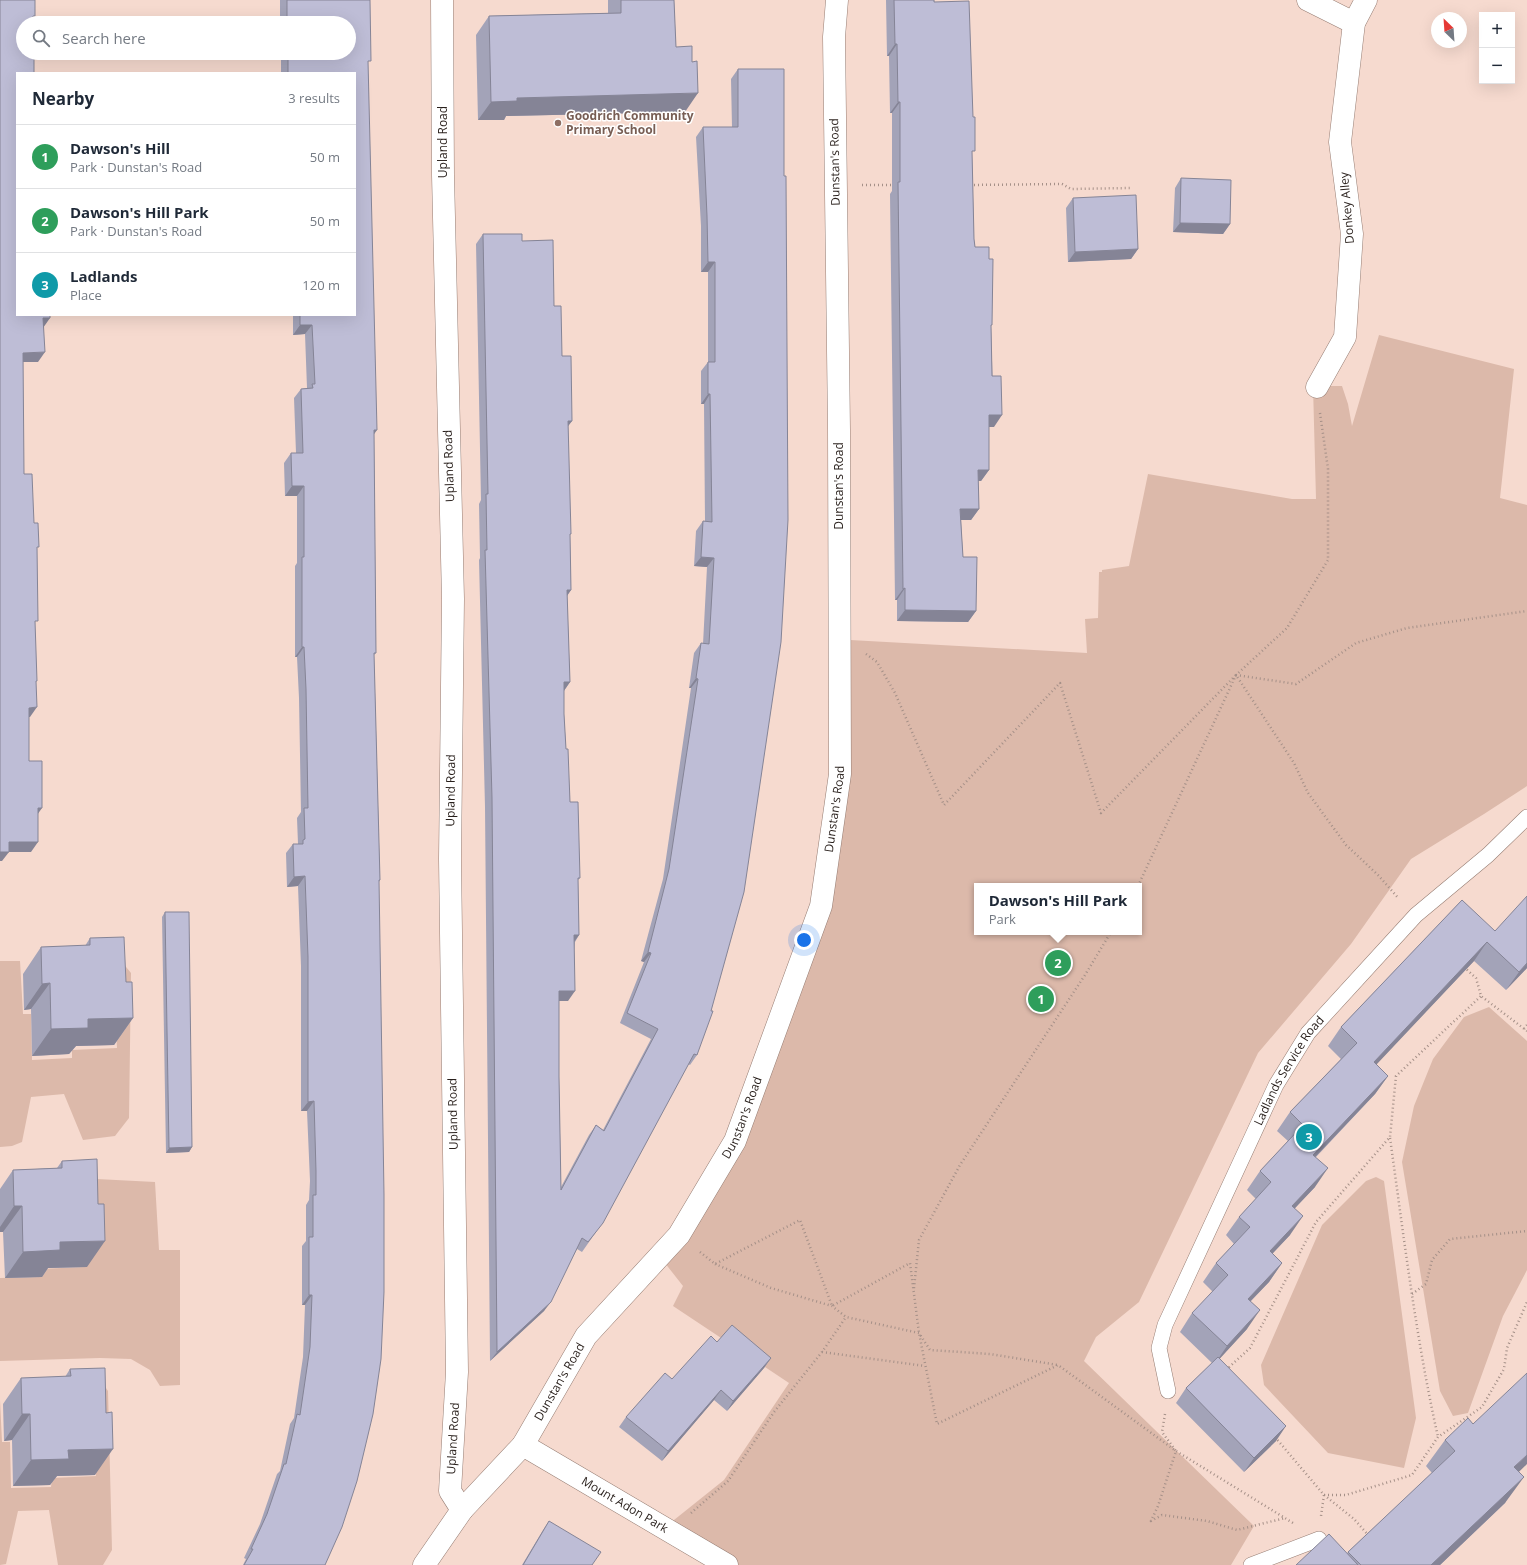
<!DOCTYPE html>
<html lang="en">
<head>
<meta charset="utf-8">
<style>
  :root { --surface:#fff; --page:#f6f6f7; --text:#1f2937; --muted:#747a83; --line:#e0e1e3; --accent:#a91955 }
  body { margin:0; font-family:"Open Sans",sans-serif; background:var(--page); color:var(--text) }
  .controls { position:absolute; right:12px; top:12px; display:grid; overflow:hidden; border-radius:0px; box-shadow:0 4px 16px #0002 }
  .controls button { width:36px; height:36px; display:grid; place-items:center; padding:0; border:0; border-bottom:1px solid var(--line); background:var(--surface); color:var(--text); font:20px sans-serif }
  .compass { position:absolute; left:1431px; top:12px; width:36px; height:36px; border-radius:50%; background:var(--surface); box-shadow:0 4px 16px #0002; rotate:335deg }
  .you { position:absolute; left:804px; top:940px; width:14px; height:14px; margin:-10px; border:3px solid #fff; border-radius:50%; background:#1a73e8; box-shadow:0 0 0 6px #1a73e833 }
  .badge { display:grid; place-items:center; width:26px; height:26px; border-radius:50%; background:var(--accent); color:#fff; font-size:13px; font-weight:700 }
  .pin { position:absolute; translate:-50% -50%; border:2px solid #fff; box-shadow:0 1px 4px #0006 }
  .popup { position:absolute; left:974px; top:883px; width:168px; height:52px; box-sizing:border-box; display:grid; place-content:center; border-radius:0px; background:var(--surface); filter:drop-shadow(0 1px 3px #0005); font-size:13px; white-space:nowrap; color:var(--muted) }
  .popup b { font-size:15px; color:var(--text) }
  .popup::after { content:''; position:absolute; left:50%; top:100%; margin-left:-8px; border:8px solid transparent; border-top-color:var(--surface) }
  .list { margin:0; padding:0; list-style:none }
  h2 { display:flex; justify-content:space-between; align-items:center; height:52px; margin:0; padding:0 16px; font-size:17px }
  h2 small { font-size:13px; font-weight:400; color:var(--muted) }
  .list li { display:grid; grid-template-columns:26px 1fr auto; gap:12px; align-items:center; box-sizing:border-box; height:64px; padding:0 16px; border-top:1px solid var(--line) }
  .list b { display:block; font-size:15px; white-space:nowrap }
  .list p { margin:0; font-size:13px; white-space:nowrap; color:var(--muted) }
  .list em { font-size:13px; font-style:normal; color:var(--muted) }
  .icon { flex:none; width:22px; height:22px; fill:none; stroke:currentColor; stroke-width:2; stroke-linecap:round; stroke-linejoin:round }
  .map { position:relative; flex:none; width:1527px; height:1565px; overflow:hidden }
  .search { position:absolute; background:var(--surface); box-shadow:0 4px 16px #0002; left:16px; top:16px; width:340px; height:44px; display:flex; align-items:center; gap:10px; box-sizing:border-box; padding:0 14px; border-radius:22px; color:var(--muted); font-size:15px }
  .panel { position:absolute; background:var(--surface); box-shadow:0 4px 16px #0002; left:16px; top:72px; width:340px; height:244px; border-radius:0px }
  .map>svg:first-child { display:block }
</style>
</head>
<body>
<div class="map">
<svg width="1527" height="1565" viewBox="0 0 1527 1565">
  <rect width="100%" height="100%" fill="#f6dacf"/>
  <!-- green -->
  <path fill="#dcb9aa" fill-rule="evenodd" d="M1379 335 1514 369 1500 498 1527 505V786L1484 814 1411 859 1351 944 1258 1053 1139 1302 1096 1337 1084 1361 1254 1526 1231 1565H739L669 1531V1524L724 1480 789 1383 673 1306 683 1286 661 1258 726 1137 809 910 848 719 850 640 1087 653 1085 619 1098 618 1099 572H1102V570L1129 566 1148 474 1292 499H1316L1313 386H1342L1348 404 1352 426ZM977 886H1139V932H977Z
    M0 961H20L23 1014H31L32 1060 72 1058V1050L117 1048 115 1008 122 962 131 973 129 1118 115 1136 83 1140 64 1094 31 1097 22 1142 12 1146 0 1147Z
    M1489 1007 1527 1041V1270L1503 1316 1468 1413 1453 1416 1440 1391 1402 1162 1414 1106 1433 1059 1464 1017Z
    M1376 1177 1384 1181 1416 1418 1404 1468 1328 1453 1264 1385 1261 1365 1322 1225 1366 1181Z
    M77 1178 155 1182 159 1250H180V1385L160 1386 150 1370 131 1359 100 1358 0 1361V1278L39 1277V1269L84 1267Z
    M104 1385 108 1391 112 1550 103 1565H58L49 1510 18 1511 6 1564 0 1565V1400L2 1442H10L11 1488 51 1487 52 1478 96 1476 95 1438Z"/>
  <g fill="none" stroke-linecap="round" stroke-linejoin="round">
    <defs>
      <g id="lane">
        <path id="s1" d="M1168 1391 1159 1348 1165 1325 1276 1085 1308 1033 1416 915 1488 855 1527 817"/>
        <path d="M1251 1565 1319 1539"/>
      </g>
      <g id="street">
        <path d="M1308 0 1354 23"/>
        <path d="M1317 387 1345 337 1352 234 1340 142 1354 23 1366 0"/>
        <path id="s2" d="M523 1445 727 1565"/>
        <path id="s3" d="M462 1510 523 1445 586 1336 679 1235 735 1141 821 906 840 774 839 429 834 37 837 0"/>
        <path id="s4" d="M424 1565 462 1510 450 1491 457 1372 450 859 453 599 443 175 442 0"/>
      </g>
    </defs>
    <!-- lane casing -->
    <use href="#lane" stroke="#967d73" stroke-width="16"/>
    <!-- street casing -->
    <use href="#street" stroke="#967d73" stroke-width="23"/>
    <!-- path -->
    <path stroke="#a59088" stroke-width="2.5" stroke-dasharray="1 3" stroke-linecap="butt" d="M862 185H895
      M970 185 1062 184 1071 189 1131 188
      M866 654 877 662 895 693 944 805 1060 683 1101 813 1236 675 1294 763 1308 793 1346 845 1378 875 1399 899
      M1236 675 1296 684 1356 643 1407 628 1527 611
      M1138 886 1236 675 1287 628 1328 560V469L1320 413
      M1464 967 1476 978 1481 996 1527 1031
      M1524 1029 1527 1025
      M1390 1138C1404 1238 1416 1339 1438 1437
      M700 1252 715 1264 800 1220 832 1306 910 1263 919 1333 937 1424 1058 1365 1176 1451 1293 1523
      M715 1264 771 1288 832 1306 846 1317 919 1333 930 1350 990 1354 1058 1365
      M914 1288 919 1240 960 1165 1085 975 1111 932
      M1412 1294 1426 1284 1432 1260 1450 1239 1527 1231
      M822 1352 925 1366
      M1226 1370 1250 1348 1316 1222 1390 1137 1396 1076 1481 996
      M1165 1414 1162 1432 1176 1451 1158 1506 1151 1521 1162 1515 1207 1521 1237 1530 1285 1518
      M1275 1437 1324 1495 1321 1516
      M1324 1495H1346L1412 1475 1438 1437 1482 1407 1504 1369 1507 1348 1527 1302
      M1324 1495 1354 1519 1369 1536
      M691 1513 728 1481 774 1412 822 1352 846 1317"/>
    <!-- lane -->
    <use href="#lane" stroke="#fff" stroke-width="15"/>
    <!-- street -->
    <use href="#street" stroke="#fff" stroke-width="22"/>
  </g>
  <!-- wall -->
  <path fill="#a3a3b8" d="M280 0H370L368 65 374 435 376 653 374 655 380 880 379 882 325 1565H243L246 1559 244 1558 260 1524 277 1474 280 1471 290 1424 294 1418 303 1357 305 1305H302V1246L306 1241V1205L309 1200 310 1181 307 1111H301V966L298 886 287 887 286 853 293 844H298L297 818 301 812 299 698 297 657H295V566L297 563V496H285L284 463 291 453H296L294 398 301 389 307 388 305 334 293 335V315H355V73H281V53H349V23H280Z
    M608 0H674L676 47 685 112 506 116 504 120H478L476 35 489 16 608 13Z
    M886 0H934L972 155 974 239 975 247 991 327 994 427H989V470L981 481H978L979 509 971 520H961L963 557 976 611 968 622 897 621V600H895L890 194 892 191V113H890L889 56H887Z
    M738 69H784L697 1055 690 1065 688 1064 596 1232 582 1252 577 1249 544 1311 490 1361 485 807 479 560 480 558 479 504 481 500 476 244 483 234 522 241 554 306 572 421 568 426 571 590 567 596 570 682 564 691V714L566 749 570 802 580 878 578 880 579 935 575 942 568 1001H559V1077L561 1187 589 1135 596 1125 603 1130 651 1039 620 1023 644 962 641 961 663 879 691 688H689L694 653 701 643 703 644 707 567 694 566 696 531 703 521H705L704 404H701V371L708 362V272H701V226L696 137 703 127H732L731 79Z
    M1181 178 1230 224 1223 234 1173 232 1175 188Z
    M1073 198 1138 249 1131 259 1068 262 1066 208Z
    M1462 900 1527 968 1506 990 1474 961 1376 1064 1388 1076 1375 1094 1316 1157 1315 1187 1295 1208 1290 1235 1272 1254 1282 1263 1269 1282 1251 1301 1247 1329 1219 1359 1276 1441 1244 1472 1176 1403 1186 1388 1212 1363 1180 1332 1192 1313 1213 1292 1203 1282 1216 1263 1234 1244 1226 1235 1239 1217 1256 1199 1247 1190 1260 1171 1288 1141 1277 1131 1290 1112 1341 1059 1328 1046 1341 1027Z
    M165 912 192 1147 189 1152 166 1153 162 917Z
    M90 938 126 982 133 1018 114 1045 76 1046 69 1054 32 1056 31 1009 24 1010 23 974 41 947 85 946Z
    M62 1161 87 1267 48 1268 42 1277 5 1278 3 1232H0V1189L13 1170 57 1168Z
    M717 1342 771 1358 764 1368 727 1411 714 1400 662 1461 619 1427 626 1417Z
    M70 1369 95 1475 57 1476 50 1485 13 1486 12 1440 4 1441 3 1404 21 1378 65 1377Z
    M1445 1440 1519 1472 1505 1503 1440 1565H1296L1347 1553 1432 1473 1426 1466Z
    M549 1521 592 1565H522L543 1530Z"/>
  <!-- shaded-wall -->
  <path fill="#858496" d="M895 44H897L889 56H887Z
    M698 93 685 112 506 116 504 120H478L491 102 517 98Z
    M898 102H900L892 113H890Z
    M1180 223 1230 224 1223 234 1173 232Z
    M1138 249 1131 259 1068 262 1075 252Z
    M708 262H715L708 272H701Z
    M43 318H50L43 328Z
    M300 325H312L305 334 293 335Z
    M45 352 38 362H16L23 353Z
    M708 394H710L704 404H701Z
    M989 415H1002L994 427H981Z
    M568 421H572L565 430Z
    M374 430H377L370 440Z
    M978 470H989L981 481H970Z
    M292 486H304L297 496H285Z
    M960 509H979L971 520H952Z
    M701 557 714 558 707 567 694 566Z
    M905 588 897 600H895L903 589Z
    M567 590H571L564 600Z
    M905 610 976 611 968 622 897 621Z
    M302 647H304L297 657H295Z
    M696 678 698 679 691 688H689Z
    M564 682H570L563 692Z
    M37 707 30 717H22L29 708Z
    M38 808H42L35 818Z
    M9 842H38L31 852H9L2 861H0V852Z
    M305 876 298 886 287 887 294 877Z
    M574 935H579L572 945Z
    M1487 942 1474 961 1361 1081 1374 1062Z
    M648 952 651 953 644 962 641 961Z
    M1527 963V968L1506 990 1519 972Z
    M50 983 31 1009 24 1010 42 984Z
    M559 991H575L568 1001H552Z
    M133 1018 114 1045 76 1046 69 1054 32 1056 51 1029 88 1019Z
    M1388 1076 1375 1094 1300 1173 1313 1155Z
    M314 1101 307 1111H301L308 1102Z
    M192 1147 189 1152 166 1153 169 1148Z
    M1328 1168 1315 1187 1279 1225 1292 1206Z
    M14 1206H22L3 1232H0V1227Z
    M1303 1216 1290 1235 1257 1270 1270 1251Z
    M105 1241 87 1267 48 1268 42 1277 5 1278 23 1252 60 1242Z
    M1282 1263 1269 1282 1235 1317 1248 1299Z
    M309 1295H312L305 1305H302Z
    M551 1302 544 1311 490 1361 497 1352Z
    M1260 1310 1247 1329 1214 1365 1227 1346Z
    M771 1358 764 1368 727 1411 733 1401Z
    M721 1390 714 1400 662 1461 668 1451Z
    M22 1414H30L12 1440 4 1441Z
    M1286 1426 1276 1441 1244 1472 1254 1458Z
    M113 1449 95 1475 57 1476 50 1485 13 1486 31 1460 68 1450Z
    M1527 1455V1464L1496 1494 1514 1467Z
    M1524 1477 1505 1503 1440 1565H1431Z"/>
  <!-- building -->
  <path fill="#bebdd6" stroke="#858496" d="M0 0H35V16H33V23H23V53H34V73H17V315H50V318H43L45 352 23 353 24 474H32L34 523H38L39 547H37L38 621H35L37 681H36L37 707 29 708V761H42V808H38V842H9V852H0Z
    M287 0H370L371 61H368L377 430H374L376 653H374L380 880H379L384 1195V1292L381 1359 373 1414 357 1481 342 1527 325 1565H244L253 1549H251L267 1514 284 1464H286L297 1414 300 1415 310 1347 312 1295H309V1237H313V1195H316V1171L314 1101 308 1102V957L305 876 294 877 293 844H303V840L305 839 304 808H308L306 689 304 647H302V557H304V486H292L291 453H303L301 389 313 388 312 384H315L312 325H300V315H355V73H288V53H349V23H287Z
    M621 0H674L676 47 692 46V62L697 61 698 93 517 98V101L491 102 489 16 621 13Z
    M894 0H934V2L969 1 973 117H975V151H972L974 239 975 247H989V259H993L992 325H991L992 376H1001L1002 415H989V470H978L979 509H960L963 557H977L976 611 905 610V588L903 589 898 182H900V102H898L897 44H895Z
    M738 69H784V176H786L788 520 781 642 744 892 711 1011H713L697 1055 694 1054 603 1223 588 1242 582 1238 551 1302 497 1352 492 798 485 550H487L486 494H488L483 234H522V241L553 240 554 306H561L562 356H571L572 421H568L571 534H570L571 590H567L570 682H564V714L566 749H568L570 802H578L580 878H578L579 935H574L575 991H559V1077L561 1190 596 1125 604 1131 658 1029 627 1013 651 953 648 952 669 869 698 679 696 678 701 643 709 644 714 558 701 557 703 521 712 522 710 394H708V362H715V262H708L707 216 703 127H738Z
    M1181 178 1231 180 1230 224 1180 223Z
    M1136 195 1138 249 1075 252 1073 198Z
    M1527 896V963L1519 972 1487 942 1374 1062 1388 1076 1313 1155 1328 1168 1292 1206 1303 1216 1270 1251 1282 1263 1248 1299 1260 1310 1227 1346 1192 1313 1228 1275 1216 1263 1250 1227 1239 1217 1271 1182 1260 1171 1303 1125 1290 1112 1357 1043 1341 1027 1462 900 1495 931Z
    M165 912H189L192 1147 169 1148Z
    M124 937 126 982H132L133 1018 88 1019V1028L51 1029 50 983 42 984 41 947 90 945V938Z
    M97 1159 98 1204H104L105 1241 60 1242V1250L23 1252 22 1206H14L13 1170 62 1168V1161Z
    M732 1325 771 1358 733 1401 721 1390 668 1451 626 1417 665 1373 672 1379 711 1336 717 1342Z
    M1218 1357 1286 1426 1254 1458 1186 1388Z
    M105 1368 106 1413 112 1412 113 1449 68 1450 69 1459 31 1460 30 1414H22L21 1378 71 1376 70 1369Z
    M1527 1373V1455L1514 1467 1524 1477 1431 1565H1361L1348 1552 1455 1451 1445 1440 1468 1418 1473 1424Z
    M549 1521 601 1552 592 1565H523Z
    M1329 1534 1358 1565H1296Z"/>
  <!-- markers -->
  <circle fill="#8d6e63" stroke="#fff" stroke-width="1.5" cx="558" cy="123" r="4"/>
  <g text-anchor="middle" stroke-width="3" stroke-linejoin="round" paint-order="stroke">
    <!-- education labels -->
    <g font-size="12" font-weight="bold" fill="#785e54" stroke="#fff" text-anchor="start">
      <text x="566" y="120">Goodrich Community<tspan x="566" dy="14">Primary School</tspan></text>
    </g>
    <!-- street labels -->
    <g font-size="12" fill="#281f1b" stroke="#fff">
      <text transform="translate(443 142) rotate(-90)" y="4">Upland Road</text>
      <text transform="translate(835 162) rotate(-91)" y="4">Dunstan's Road</text>
      <text transform="translate(1347 208) rotate(-95)" y="4">Donkey Alley</text>
      <text transform="translate(449 466) rotate(-92)" y="4">Upland Road</text>
      <text transform="translate(839 486) rotate(-90)" y="4">Dunstan's Road</text>
      <text dy="4" stroke="none"><textPath href="#s4" startOffset="790">Upland Road</textPath></text>
      <text dy="4" stroke="none"><textPath href="#s3" startOffset="810">Dunstan's Road</textPath></text>
      <text dy="4" stroke="none"><textPath href="#s1" startOffset="351">Ladlands Service Road</textPath></text>
      <text transform="translate(453 1114) rotate(-91)" y="4">Upland Road</text>
      <text dy="4" stroke="none"><textPath href="#s3" startOffset="486">Dunstan's Road</textPath></text>
      <text dy="4" stroke="none"><textPath href="#s3" startOffset="162">Dunstan's Road</textPath></text>
      <text dy="4" stroke="none"><textPath href="#s4" startOffset="142">Upland Road</textPath></text>
      <text dy="4" stroke="none"><textPath href="#s2" startOffset="118">Mount Adon Park</textPath></text>
    </g>
  </g>
</svg>
<div class="controls">
<button>+</button>
<button>−</button>
</div>
<svg class="compass" viewBox="-18 -18 36 36"><path d="M0-13l5 13h-10z" fill="#e53935"/><path d="M0 13l5-13h-10z" fill="#747a83"/></svg>
<div class="you"></div>
<div class="pin badge" style="left:1041px;top:999px;background:#2e9e5b">1</div>
<div class="pin badge" style="left:1058px;top:963px;background:#2e9e5b">2</div>
<div class="popup"><b>Dawson's Hill Park</b>Park</div>
<div class="pin badge" style="left:1309px;top:1137px;background:#0f9aa8">3</div>
<div class="search"><svg class="icon" aria-label="search" viewBox="0 0 24 24"><circle cx="10" cy="10" r="6"/><path d="M15 15l6 6"/></svg>Search here</div>
<section class="panel">
<h2>Nearby<small>3 results</small></h2>
<ul class="list">
<li><span class="badge" style="background:#2e9e5b">1</span><div><b>Dawson's Hill</b><p>Park · Dunstan's Road</p></div><em>50 m</em></li>
<li><span class="badge" style="background:#2e9e5b">2</span><div><b>Dawson's Hill Park</b><p>Park · Dunstan's Road</p></div><em>50 m</em></li>
<li><span class="badge" style="background:#0f9aa8">3</span><div><b>Ladlands</b><p>Place</p></div><em>120 m</em></li>
</ul>
</section>
</div>
</body>
</html>
